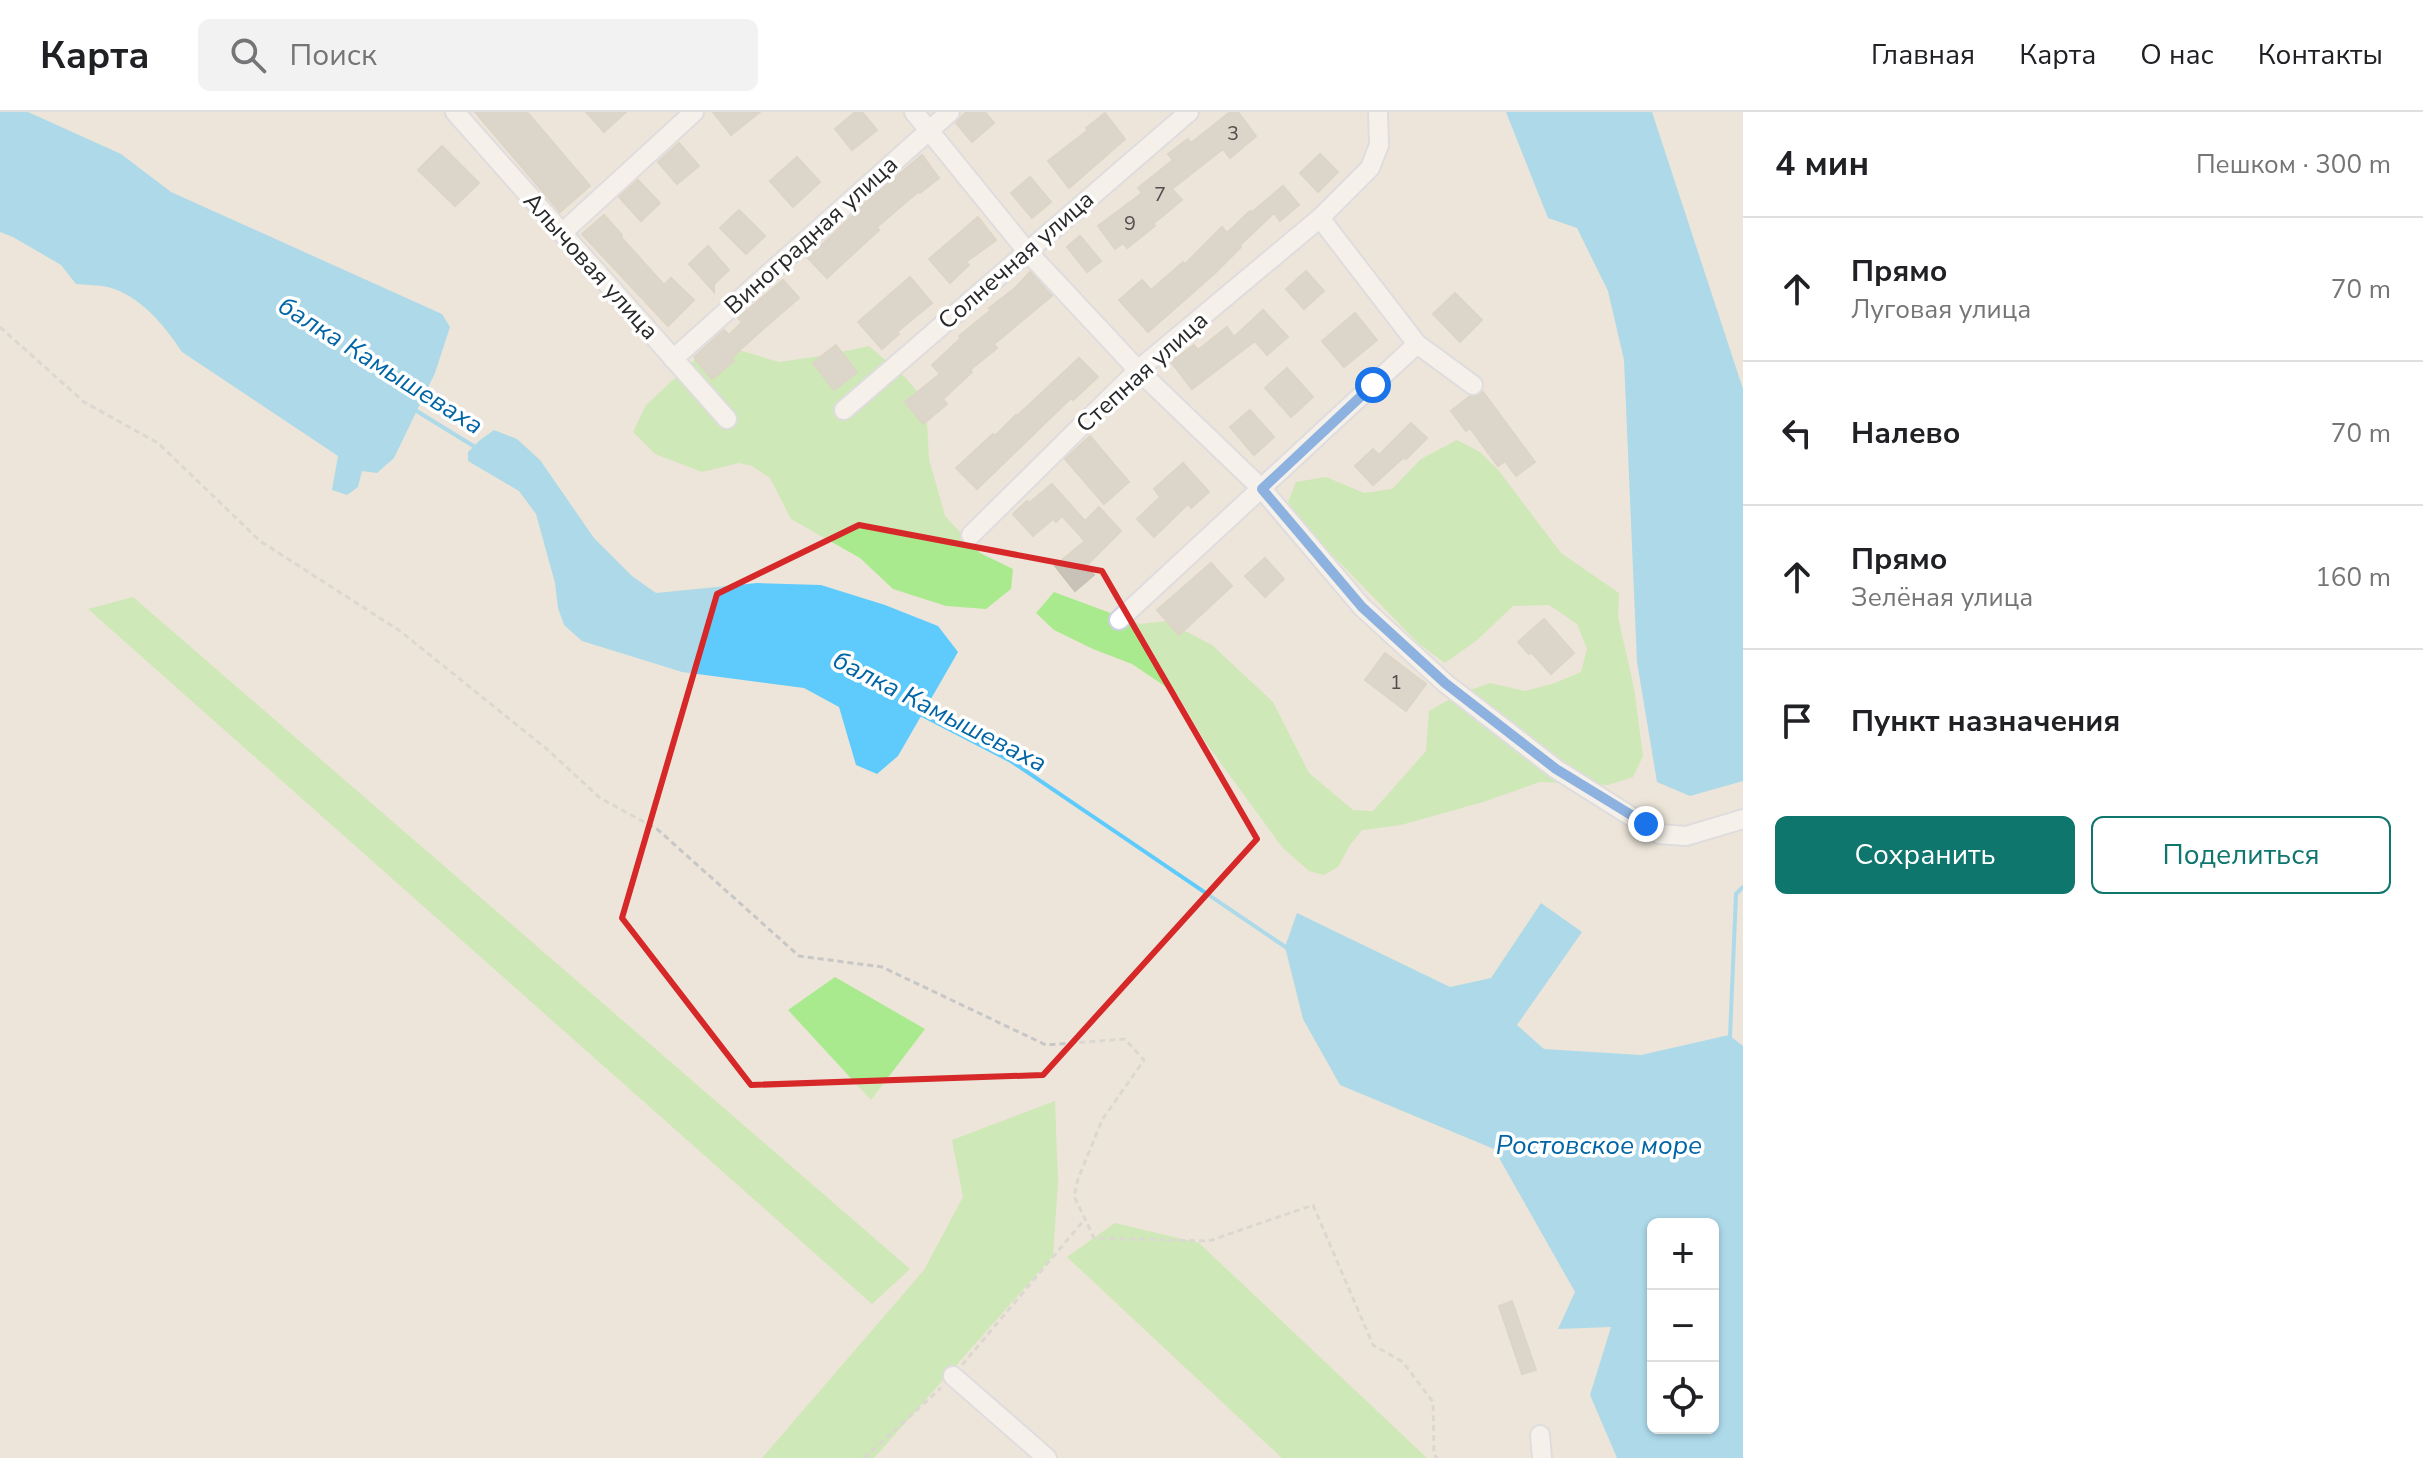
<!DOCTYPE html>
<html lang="ru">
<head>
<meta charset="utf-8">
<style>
  :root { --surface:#fff; --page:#f2f2f2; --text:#202124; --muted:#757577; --line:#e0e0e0; --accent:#0f766e }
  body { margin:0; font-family:"Nunito Sans",sans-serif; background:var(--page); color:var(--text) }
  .controls { position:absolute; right:24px; bottom:24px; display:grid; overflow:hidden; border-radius:12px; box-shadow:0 2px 6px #0004 }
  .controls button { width:72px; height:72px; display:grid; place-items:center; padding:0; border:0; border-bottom:2px solid var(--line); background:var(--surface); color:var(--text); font:40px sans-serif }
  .stop { position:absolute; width:24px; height:24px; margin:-18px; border:6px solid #1a73e8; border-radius:50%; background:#fff }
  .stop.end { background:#1a73e8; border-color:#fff; box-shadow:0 2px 8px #0008 }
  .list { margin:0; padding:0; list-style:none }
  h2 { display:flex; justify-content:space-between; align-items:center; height:104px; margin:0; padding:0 32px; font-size:34px }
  h2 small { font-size:26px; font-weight:400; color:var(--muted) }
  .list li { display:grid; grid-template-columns:52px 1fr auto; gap:24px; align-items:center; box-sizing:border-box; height:144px; padding:0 32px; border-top:2px solid var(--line) }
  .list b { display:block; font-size:30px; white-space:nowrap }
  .list p { margin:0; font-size:26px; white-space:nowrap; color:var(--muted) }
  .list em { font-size:26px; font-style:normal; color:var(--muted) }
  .actions { display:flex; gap:16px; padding:24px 32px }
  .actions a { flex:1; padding:18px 0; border:2px solid var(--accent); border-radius:12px; text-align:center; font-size:28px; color:var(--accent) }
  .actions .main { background:var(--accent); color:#fff }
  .icon { flex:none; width:44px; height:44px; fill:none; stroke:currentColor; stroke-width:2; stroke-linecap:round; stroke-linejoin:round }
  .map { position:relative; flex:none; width:1743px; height:1346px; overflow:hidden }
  header { display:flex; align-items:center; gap:48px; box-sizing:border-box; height:112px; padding:0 40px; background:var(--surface); border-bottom:2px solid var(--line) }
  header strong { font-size:38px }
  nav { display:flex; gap:44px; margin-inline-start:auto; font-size:28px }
  .search { width:560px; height:72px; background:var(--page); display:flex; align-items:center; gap:20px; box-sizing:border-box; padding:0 28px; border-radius:12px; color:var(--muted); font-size:30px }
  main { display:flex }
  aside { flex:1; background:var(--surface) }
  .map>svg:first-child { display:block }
</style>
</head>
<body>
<header>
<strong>Карта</strong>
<div class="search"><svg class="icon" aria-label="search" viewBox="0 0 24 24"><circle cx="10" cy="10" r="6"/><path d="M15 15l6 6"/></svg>Поиск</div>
<nav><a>Главная</a><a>Карта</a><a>О нас</a><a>Контакты</a></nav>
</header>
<main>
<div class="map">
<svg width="1743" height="1346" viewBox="0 0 1743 1346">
  <rect width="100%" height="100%" fill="#ede5d9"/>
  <!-- green -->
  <path fill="#aaea8e" d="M869 234 905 265 926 290 929 347 945 404 980 441 1013 457 1011 477 986 497 946 494 893 477 860 446 791 407 770 366 752 354 739 351 702 360 655 342 633 320 646 293 703 240 732 236 779 250 827 243Z
    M1457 328 1480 340 1499 359 1561 441 1619 481 1618 505 1634 576 1643 644 1633 665 1608 673 1540 670 1483 690 1401 713 1362 718 1350 733 1338 755 1324 763 1309 759 1282 735 1204 628 1178 583 1132 552 1093 537 1054 518 1036 501 1054 480 1140 512 1166 509 1212 533 1273 590 1309 661 1353 698 1373 699 1426 639 1429 599 1459 582 1490 571 1525 579 1555 571 1581 560 1587 537 1577 512 1549 493 1513 494 1476 529 1445 551 1419 532 1308 418 1288 390 1296 370 1326 365 1364 381 1392 377 1421 347Z
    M133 485 910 1157 872 1192 88 497Z
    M835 865 925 917 871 988 788 898Z
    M1055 989 1058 1070 1053 1144 874 1346H762L924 1158 963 1085 952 1028Z
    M1115 1111 1199 1131 1427 1346H1282L1067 1145Z"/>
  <!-- water -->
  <path fill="#5fcbfc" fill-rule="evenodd" d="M0 0H28L121 42 171 80 442 202 450 215 435 261 394 346 377 361 362 359 358 375 347 383 332 378 338 344 182 240C164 213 141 184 108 175 98 173 86 173 76 172L61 153 13 125 0 120Z
    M1506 0H1652L1743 277V669L1690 684 1657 670 1637 550 1624 248 1608 179 1577 116 1548 106Z
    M494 318 517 327 540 348 594 426 632 464 656 481 757 471 821 473 885 493 938 514 958 540 898 644 877 662 856 653 839 595 804 576 682 560 582 529 564 513 558 496 555 471 536 402 519 379 468 349V340L480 328Z
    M1541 791 1582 820 1517 913 1544 937 1641 943 1729 923 1743 934V1346H1617L1590 1283 1611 1215 1558 1217 1575 1180 1494 1037 1340 973 1303 907 1285 835 1297 801 1450 875 1491 866ZM1653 1112H1713V1316H1653Z"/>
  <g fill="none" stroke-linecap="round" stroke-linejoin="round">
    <!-- stream -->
    <path stroke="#5fcbfc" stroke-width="4" d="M415 298 475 335
      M920 602 1011 649 1287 836
      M1730 925 1736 782 1743 775"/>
  </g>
  <!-- building -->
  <path fill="#c8c2b9" stroke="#c8c2b2" stroke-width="2" d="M475 0H527L590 74 560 100Z
    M586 0H626L604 20Z
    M713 0H760L731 23Z
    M855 0H862L877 18 852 38 835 17Z
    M966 0H985L994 11 972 30 956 11Z
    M1230 0H1238L1256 24 1230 46 1223 37 1172 77 1182 88 1153 112 1155 114 1127 136 1123 131 1115 137 1098 114 1142 81 1138 76 1173 48 1168 42 1188 27 1191 31Z
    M1105 1 1125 27 1069 76 1048 49 1088 18 1086 16Z
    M679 31 699 54 677 72 658 50Z
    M442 34 479 71 455 94 418 58Z
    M1320 42 1338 60 1318 80 1300 61Z
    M922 43 939 66 920 81 919 79 877 115 879 118 827 166 808 146 871 86Z
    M797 45 820 70 793 95 770 69Z
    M1030 65 1051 90 1032 106 1011 81Z
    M638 68 660 91 641 109 619 85Z
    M1283 74 1299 93 1280 109 1274 101 1240 133 1241 135 1214 162 1148 220 1119 188 1142 168 1151 178 1183 150 1185 152 1222 115 1227 121 1250 99 1252 100Z
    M739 98 765 124 746 142 720 116Z
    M604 103 622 123 621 125 664 173 671 166 694 188 668 214 582 122Z
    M978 105 996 128 966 150 969 153 950 171 929 147Z
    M1080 124 1101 149 1087 160 1067 135Z
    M708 134 729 158 714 172V180L689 152Z
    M1306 159 1324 179 1304 197 1286 177Z
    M1030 160 1052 184 994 232 997 236 970 258 972 260 943 287 947 292 923 312 905 290 940 262 932 253 961 226 959 224 991 198 989 196 1015 176Z
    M910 165 932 191 897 220 899 222 882 237 858 210Z
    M783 168 799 186 762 218 731 246 734 249 712 267 694 245 724 218 729 223 742 210 738 206Z
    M1455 181 1482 208 1460 230 1433 202Z
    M1263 198 1288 225 1267 243 1255 229 1192 277 1171 250 1194 233 1198 238 1227 215 1234 225Z
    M1355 201 1377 228 1344 255 1322 229Z
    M836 233 857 260 834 278 813 251Z
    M1079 246 1098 265 1073 288 1071 286 977 377 956 356 993 322 995 324 1016 303 1017 304Z
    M1287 256 1313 285 1291 305 1265 276Z
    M1483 280 1535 350 1516 364 1505 349 1498 354 1470 316 1466 319 1451 299 1470 284H1477Z
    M1250 298 1274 325 1254 343 1230 315Z
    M1411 311 1427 326 1406 347 1404 345 1373 373 1355 354 1373 337 1379 343Z
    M1090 324 1129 370 1104 392 1065 347Z
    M1183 351 1209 380 1191 396 1188 392 1154 425 1137 407 1160 385 1154 377Z
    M1052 372 1085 409 1099 395 1121 419 1086 454 1094 463 1075 479 1055 454 1085 429 1062 404 1056 410 1053 407 1033 424 1013 402 1027 389 1029 391Z
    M1265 446 1284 467 1265 485 1245 464Z
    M1211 451 1232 474 1179 523 1157 498Z
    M1544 507 1574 541 1551 562 1531 540 1529 542 1518 530Z
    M1385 541 1426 572 1406 599 1365 568Z
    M1512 1189 1536 1258 1522 1262 1499 1194Z"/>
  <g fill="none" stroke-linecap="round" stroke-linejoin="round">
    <defs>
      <path id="street" d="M455 0 727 307
        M914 0 1026 138 1138 258 1262 377 1362 495 1445 571 1556 657 1659 722 1686 724 1743 707
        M1320 106 1417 232 1473 273
        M562 121 694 0
        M673 247 950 0
        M844 298 1189 0
        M971 423 1138 258 1320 106 1370 56 1379 33 1378 0
        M1119 508 1417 232
        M953 1264 1047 1346
        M1540 1323 1542 1346"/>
    </defs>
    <!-- street casing -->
    <use href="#street" stroke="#ced1e4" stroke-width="22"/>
    <!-- path -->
    <path stroke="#c7c7c7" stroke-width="3" stroke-dasharray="6 4" stroke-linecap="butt" d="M0 215 84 290 158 331 260 429 400 519 548 638 600 686 657 717 799 844 882 855 1046 933 1125 927 1144 948 1102 1008 1078 1067 1074 1084 1094 1126 1209 1129 1313 1093 1373 1233 1403 1250 1433 1290 1434 1342 1437 1346
      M962 1253 1085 1107
      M864 1346 941 1276"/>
    <!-- street -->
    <use href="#street" stroke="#fff" stroke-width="18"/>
  </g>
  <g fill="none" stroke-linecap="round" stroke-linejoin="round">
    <!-- route -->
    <path stroke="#1a73e8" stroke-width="10" d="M1373 273 1262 377 1362 495 1445 571 1556 657 1646 712"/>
  </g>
  <!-- marked area -->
  <path d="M0 0H1743V1346H0ZM859 413 1102 459 1257 727 1043 963 751 973 622 806 717 482Z" fill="#ede5d9" fill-opacity=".55" fill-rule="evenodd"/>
  <path fill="none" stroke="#d62828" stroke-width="6" stroke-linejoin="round" d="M859 413 1102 459 1257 727 1043 963 751 973 622 806 717 482Z"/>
  <g text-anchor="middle" stroke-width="7" stroke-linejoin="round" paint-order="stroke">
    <!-- number labels -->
    <g font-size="20" fill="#514f4d">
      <text x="1233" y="28">3</text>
      <text x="1160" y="89">7</text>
      <text x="1130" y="118">9</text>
      <text x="1396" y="577">1</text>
    </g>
    <!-- street labels -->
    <g font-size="24" fill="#292929" stroke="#fff">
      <text transform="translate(811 123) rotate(-42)" y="8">Виноградная улица</text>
      <text transform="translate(1016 148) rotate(-41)" y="8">Солнечная улица</text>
      <text transform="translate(591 154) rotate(48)" y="8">Алычовая улица</text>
      <text transform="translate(1142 260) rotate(-42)" y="8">Степная улица</text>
    </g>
    <!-- water labels -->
    <g font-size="26" font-style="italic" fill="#0065a6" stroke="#fff">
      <text transform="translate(381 253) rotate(32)" y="9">балка Камышеваха</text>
      <text transform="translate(940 599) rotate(27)" y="9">балка Камышеваха</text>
      <text x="1599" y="1042">Ростовское море</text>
    </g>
  </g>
</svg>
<div class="controls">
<button>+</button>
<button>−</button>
<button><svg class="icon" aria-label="locate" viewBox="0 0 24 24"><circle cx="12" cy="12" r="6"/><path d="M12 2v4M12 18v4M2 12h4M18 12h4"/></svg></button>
</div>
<div class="stop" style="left:1373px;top:273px"></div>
<div class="stop end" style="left:1646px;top:712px"></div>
</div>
<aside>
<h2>4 мин<small>Пешком · 300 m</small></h2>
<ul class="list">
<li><svg class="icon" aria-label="ahead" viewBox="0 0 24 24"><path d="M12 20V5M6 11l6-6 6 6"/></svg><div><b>Прямо</b><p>Луговая улица</p></div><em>70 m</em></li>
<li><svg class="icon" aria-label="left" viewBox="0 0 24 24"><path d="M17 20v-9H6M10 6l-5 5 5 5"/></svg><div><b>Налево</b></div><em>70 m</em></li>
<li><svg class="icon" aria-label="ahead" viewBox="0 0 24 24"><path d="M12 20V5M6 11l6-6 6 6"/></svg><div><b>Прямо</b><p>Зелёная улица</p></div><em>160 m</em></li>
<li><svg class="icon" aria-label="arrive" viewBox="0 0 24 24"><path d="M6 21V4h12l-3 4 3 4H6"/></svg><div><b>Пункт назначения</b></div></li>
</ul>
<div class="actions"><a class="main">Сохранить</a><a>Поделиться</a></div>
</aside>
</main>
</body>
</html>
